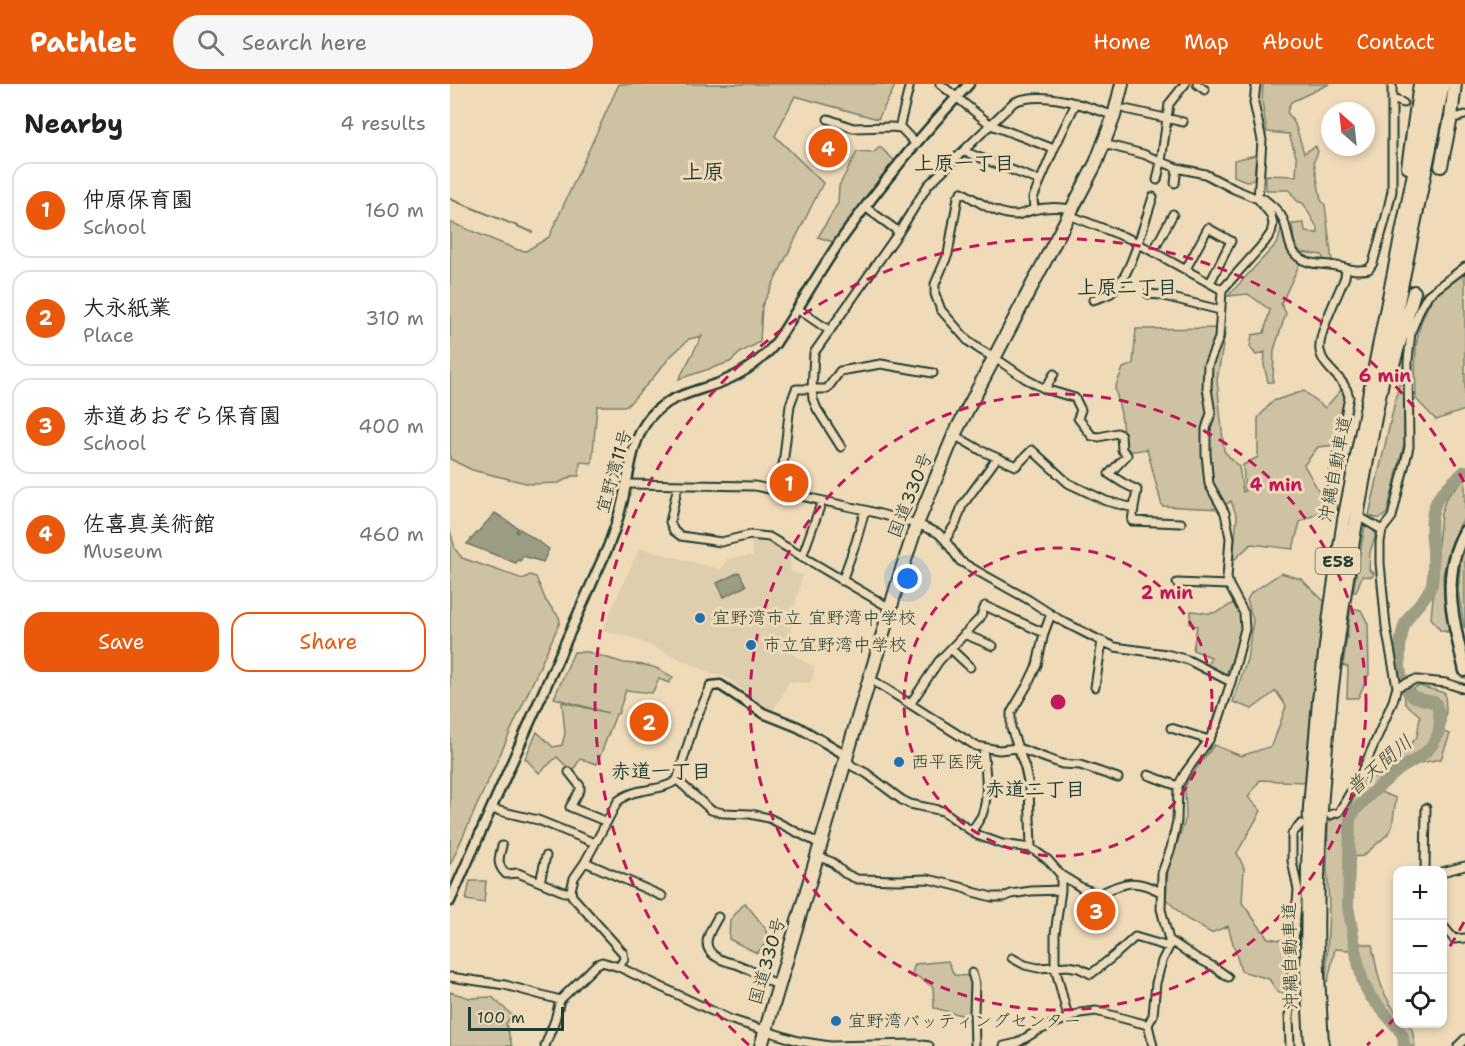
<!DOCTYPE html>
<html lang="en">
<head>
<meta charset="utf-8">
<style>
  :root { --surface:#fff; --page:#f6f6f6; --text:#202124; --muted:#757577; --line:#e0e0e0; --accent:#ea580c }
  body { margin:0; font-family:"Shantell Sans","Klee One",sans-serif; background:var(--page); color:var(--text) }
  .controls { position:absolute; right:18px; bottom:18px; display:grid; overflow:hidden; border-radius:12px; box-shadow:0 3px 9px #0003 }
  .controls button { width:54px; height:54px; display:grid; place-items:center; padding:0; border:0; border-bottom:2px solid var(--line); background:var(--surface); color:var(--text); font:30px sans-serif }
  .compass { position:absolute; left:871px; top:18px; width:54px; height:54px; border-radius:50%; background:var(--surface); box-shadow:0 3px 9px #0003; rotate:333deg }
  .scale { position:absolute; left:18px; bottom:15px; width:96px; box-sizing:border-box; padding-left:6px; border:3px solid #1f3d34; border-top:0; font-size:16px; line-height:21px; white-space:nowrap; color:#1f3d34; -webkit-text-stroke:4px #f0dbb9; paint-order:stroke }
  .you { position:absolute; left:458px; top:495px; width:21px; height:21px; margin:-15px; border:4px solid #fff; border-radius:50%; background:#1a73e8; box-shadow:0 0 0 9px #1a73e833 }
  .badge { display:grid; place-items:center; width:39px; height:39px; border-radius:50%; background:var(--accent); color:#fff; font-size:20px; font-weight:700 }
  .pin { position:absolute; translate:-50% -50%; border:3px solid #fff; box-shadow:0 2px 6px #0006 }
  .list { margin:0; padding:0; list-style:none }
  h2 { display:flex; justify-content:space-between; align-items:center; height:78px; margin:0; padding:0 24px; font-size:26px }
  h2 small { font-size:20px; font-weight:400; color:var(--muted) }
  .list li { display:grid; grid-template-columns:39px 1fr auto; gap:18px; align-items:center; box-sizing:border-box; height:96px; margin:0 12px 12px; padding:0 12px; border:2px solid var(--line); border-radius:18px }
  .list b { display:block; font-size:22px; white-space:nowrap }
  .list p { margin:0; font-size:20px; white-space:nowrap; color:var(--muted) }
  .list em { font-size:20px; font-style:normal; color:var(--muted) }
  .actions { display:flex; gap:12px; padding:18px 24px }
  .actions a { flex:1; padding:14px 0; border:2px solid var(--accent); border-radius:18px; text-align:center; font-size:21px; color:var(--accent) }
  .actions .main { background:var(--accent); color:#fff }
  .icon { flex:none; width:33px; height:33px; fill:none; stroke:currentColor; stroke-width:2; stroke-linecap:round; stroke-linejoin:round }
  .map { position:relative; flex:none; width:1015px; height:962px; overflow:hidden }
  header { display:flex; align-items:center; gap:36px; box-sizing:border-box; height:84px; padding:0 30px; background:var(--accent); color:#fff }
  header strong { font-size:28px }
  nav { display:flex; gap:33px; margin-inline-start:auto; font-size:21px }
  .search { width:420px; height:54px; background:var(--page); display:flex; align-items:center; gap:15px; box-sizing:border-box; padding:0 21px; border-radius:33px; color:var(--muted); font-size:22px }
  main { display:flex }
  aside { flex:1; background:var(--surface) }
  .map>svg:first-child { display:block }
</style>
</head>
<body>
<header>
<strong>Pathlet</strong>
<div class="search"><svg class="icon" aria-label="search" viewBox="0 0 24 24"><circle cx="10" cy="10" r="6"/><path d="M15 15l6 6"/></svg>Search here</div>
<nav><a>Home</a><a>Map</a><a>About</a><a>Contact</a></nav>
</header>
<main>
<aside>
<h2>Nearby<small>4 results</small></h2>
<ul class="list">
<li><span class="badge">1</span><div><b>仲原保育園</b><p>School</p></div><em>160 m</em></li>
<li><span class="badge">2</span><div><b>大永紙業</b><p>Place</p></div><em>310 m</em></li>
<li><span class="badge">3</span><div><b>赤道あおぞら保育園</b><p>School</p></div><em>400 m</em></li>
<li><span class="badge">4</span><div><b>佐喜真美術館</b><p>Museum</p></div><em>460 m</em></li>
</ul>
<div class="actions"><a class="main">Save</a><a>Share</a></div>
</aside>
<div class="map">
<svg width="1015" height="962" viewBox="0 0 1015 962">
  <rect width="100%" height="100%" fill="#f0dbb9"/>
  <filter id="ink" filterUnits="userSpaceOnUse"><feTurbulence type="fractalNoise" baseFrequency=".0167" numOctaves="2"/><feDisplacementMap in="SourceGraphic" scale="12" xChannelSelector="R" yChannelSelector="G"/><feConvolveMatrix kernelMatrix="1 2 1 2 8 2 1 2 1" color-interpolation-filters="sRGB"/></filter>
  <g filter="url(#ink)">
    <!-- built -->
    <path fill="#dfceae" d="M301 457 325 461 340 470 341 488 353 491 345 520 338 567 355 578 365 582 361 599 339 598 323 628 319 626 277 594 261 589 183 554 152 547 189 464 271 485 277 475 293 472H303Z"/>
    <!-- green -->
    <path fill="#cec2a3" stroke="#76806c" stroke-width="1.5" d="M169 0H446L428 35 345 12 325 52 373 99 312 222 310 258 291 268 280 278 229 295 252 252 239 255 220 273 202 295 177 322H147L142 379 130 378 129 392H122L109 399 80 400 22 386 0 375V138L68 166 76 167 99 153Z
      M813 0H879L841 18 837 28 845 40 854 69 866 62 868 68 864 77 871 116 875 121 882 177H874L872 171 850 168 844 158 842 140 854 139 855 148 868 149V145L853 119 847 117 839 106H816V91L846 92 847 75 839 50 817 48 812 18Z
      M430 63 445 77 383 158 368 153 388 119 389 102 407 68 423 69Z
      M806 71 804 96 796 97 784 92V76Z
      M832 140 839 167 850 179 831 220 836 229 824 266 823 298H818L814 281 815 268 806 271 800 263 802 251 814 249 820 226 798 210 778 212 828 158Z
      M1015 189V326L986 336 966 315C965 280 962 246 982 215 988 206 1006 196 1015 189Z
      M776 244 767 296 774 367 789 383 793 408 795 407 793 381 808 373V334L823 317 854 307 875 324 892 305 896 318 886 361 868 363 854 381 875 418 872 427 850 438 843 465 801 460 785 475 783 474 787 433 781 417 770 425 712 422 697 365 678 368 675 365 671 330 665 304 673 284 683 280 686 245Z
      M955 274 954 360 937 429C931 435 927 436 919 431Z
      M1015 394V432L1005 450 997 473 993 491 994 514 1000 543 997 548 990 546 981 534 991 430 996 414Z
      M915 441 924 446 925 453 920 468 919 486 924 489 922 493 912 492 906 508H903Z
      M0 446 5 465 12 474 73 495 80 491 86 493 96 517 109 533 110 538 0 781Z
      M1015 468V544L1014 543 1008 507 1011 471Z
      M831 489 851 495 875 518 862 616 855 698 810 696 798 713 805 720 811 727 787 769 794 784 792 819 818 854 837 857 835 909H828L819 895 791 887 778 842 761 849 735 834 716 815 718 784 736 734 735 704 738 696 764 661 791 672 822 662 836 622 826 607 802 625 783 618 797 575 803 536 797 516 801 509Z
      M785 518C787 522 790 527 791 531 795 548 783 574 776 590L770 591 757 582 761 573 743 566 747 542 740 540 741 527C748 527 756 530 762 529 771 528 778 522 785 518Z
      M901 524 911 526 918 540 919 590 908 614H897L898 583 893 581Z
      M124 568H138L174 579 195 581 206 584 223 593 219 599 209 595 202 609 176 606 168 630H166L147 680 130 675 122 688 107 673 89 689 75 674 87 648 103 663 112 661 115 649 112 618 158 629 104 614Z
      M969 602 995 609 996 626 994 648 1000 650 991 675 970 679 930 699V708L946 714 942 743 937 751 913 772 902 773 900 815 909 859 922 861C927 886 930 910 947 929L948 940H957L962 945 965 962H952L950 951 910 898 905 877 899 866 885 865 878 897H876L879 821 877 783 878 738 899 725 908 705 948 674 967 653 970 632 955 619 954 608Z
      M20 797H36L34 819 16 816Z
      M295 819 316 845 317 858 307 869 279 855 280 836Z
      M498 877 504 891 519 892 522 904 519 933 484 924 483 903 462 889 465 880Z
      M0 908 20 914 42 913 62 931 56 940 62 962H0Z"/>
    <!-- water -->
    <path fill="#9d9d84" stroke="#6b7764" stroke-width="1.5" d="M45 429 68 444 66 448 67 449 70 445 99 465 93 478 73 472 70 477 68 476 66 479 17 460Z
      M289 488 296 502 274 513 267 499Z"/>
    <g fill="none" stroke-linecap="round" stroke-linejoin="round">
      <!-- stream -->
      <path stroke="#6b7764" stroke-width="2" d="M0 115 82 148"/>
      <!-- river -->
      <path stroke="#9d9d84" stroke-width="12" d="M954 962 953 952 947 943 920 912 913 898 907 874 898 822 900 735C908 719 935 697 950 685 959 679 970 674 978 666 991 653 993 635 985 618 978 617 970 616 963 612 945 601 949 559 954 542 959 527 977 516 982 500 984 490 983 477 983 467 981 449 979 429 989 413 996 403 1006 395 1015 387"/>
      <defs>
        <path id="minor" d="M490 0 541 41 604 65
          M747 0 755 6
          M943 15 953 19
          M675 25 733 38
          M1008 33 1015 31
          M378 35 403 44 441 43 451 44 466 60
          M449 44 460 0
          M654 60 693 70 727 84 755 90 784 105 808 115H814C821 121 829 126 833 135 841 153 835 170 858 178 867 181 877 180 886 182 899 184 905 188 919 185L923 179 935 137 942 107V0
          M513 67 590 97
          M707 96 711 78 719 20 735 0
          M725 99 727 84
          M415 123 449 148
          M584 125 583 114 604 65 626 19
          M619 131 680 155 772 206
          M703 168 723 130
          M736 185 758 144 781 157 760 199
          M698 210 710 211 770 226
          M643 216C649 214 656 212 661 209 680 196 695 136 703 113
          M348 225 380 247
          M604 290 595 305 576 295 551 278 529 265 518 257 491 226 485 210V200L498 170 508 113 512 108C527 117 547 131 565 131 572 131 577 127 583 126 595 123 610 123 622 125
          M595 305 625 314 631 326 628 334 642 352 649 353 667 349 671 351 672 366 677 371 659 390 673 399 687 406 684 424
          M504 351 532 367 566 382 582 366 618 399 656 417 684 424 682 437 731 439
          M391 363 367 325 363 315 362 305 364 269 449 148 478 101 564 18C594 6 635 21 664 32
          M176 400 305 402 415 426 467 440 488 449 495 456 510 477 527 487 579 516 610 536 649 556 665 563 716 570 738 576 781 598
          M228 401 220 438 224 447 231 452 271 458 300 451 319 453 440 524
          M330 407 340 321 346 305H377L390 287 431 280 483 289
          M883 425 880 421 879 413 899 313C896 298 885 292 876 280 873 276 871 272 870 267 867 251 889 209 895 193L896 185
          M913 435 932 446
          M495 456 506 439 512 422 547 374
          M352 473 372 417
          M392 497 406 458 415 426
          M727 499 779 501
          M514 550 543 562
          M501 565 520 583
          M419 594 526 662 549 666 568 664 612 680 630 681 668 694
          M645 603 652 557
          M947 603 964 596H968L996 599 1015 605
          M461 619 489 577 530 534 535 522 594 549
          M721 644 759 656
          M396 674 402 682 416 689 452 716 460 720 493 727 527 751 552 760 581 764 598 776 611 791 632 804 649 810C676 798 684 794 711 808
          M119 688 130 702V706L120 723 157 738
          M698 691 728 702
          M227 696 261 726 273 729 300 730 319 734 370 760
          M41 725 88 736 145 759
          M880 731 889 728 911 690 943 617 947 603 936 543 930 479V458L932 446 942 433 959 363 958 277 961 248 970 225 978 211 1015 183
          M522 747C525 742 529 736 532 731 540 710 535 685 533 664
          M52 762C49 774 46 780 56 790L68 789 114 808H121
          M581 764 579 703 575 684 561 644V629L578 600 587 581 594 549 601 530
          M367 772 382 778 394 789 407 795 448 796 478 795 511 803 523 808 542 813H554L561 810 581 807 611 806
          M135 778 212 812
          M975 786 976 724
          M992 788 1015 782
          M611 791V806L605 850V883L618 933
          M90 798 96 772
          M268 833C260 847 248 863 268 874 275 878 284 879 291 882 304 887 316 896 329 902
          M992 843H994L1004 855 1015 854
          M719 856 745 873 764 883 778 893
          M562 874 575 881 588 884 618 882 629 884 641 890 665 871 685 853 719 863
          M169 883 174 875 173 869 122 812 121 806 124 794 135 778 168 717C186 702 210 709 227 696L245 637 261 602
          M522 889 525 899 524 928 525 962
          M0 893 55 901 110 916 147 880 152 878 169 883 279 935 348 957 380 962 466 960 479 962
          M95 962 105 936 110 916
          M554 962 567 959 587 947 630 929 646 927 698 941
          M703 962 698 941 703 931 706 899 712 877 719 863V856L711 825 712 789 721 764 727 737 728 702 735 689 759 656 768 638 781 598 795 545 794 529 779 501 777 494 780 454 775 429 759 400 756 370V345L761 329 757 304 758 281 769 254 772 206 814 159 821 149 823 140 821 131 808 115 812 56 804 19 806 0
          M840 962 839 932 842 912 844 857 848 806 842 777V750L851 740
          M1008 962 1015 955"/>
        <path id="tertiary" d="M261 602 270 601 313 629 348 643 391 668 396 674
          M0 817 158 463C166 443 172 423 176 401 181 380 183 359 195 340 212 313 241 309 269 299 292 290 310 279 325 260 348 226 368 189 391 156 430 101 473 49 519 0"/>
        <path id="primary" d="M1015 447C989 493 1004 539 1015 587"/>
        <path id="trunk" d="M311 962 452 485 467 440 504 351 646 79 664 32 672 0"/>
        <path id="motorway" d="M991 82 1001 33 1005 0
          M958 83 970 0
          M941 287 964 208
          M861 962 857 889 858 784 860 723 869 617 881 523 894 436 982 0
          M872 962C871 938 869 913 868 889 865 796 871 702 881 611 905 405 952 203 993 0"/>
      </defs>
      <!-- minor casing -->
      <use href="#minor" stroke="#1f3d34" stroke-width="11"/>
      <!-- tertiary casing -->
      <use href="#tertiary" stroke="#1f3d34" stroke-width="13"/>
      <!-- primary casing -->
      <use href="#primary" stroke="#1f3d34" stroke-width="15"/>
      <!-- trunk casing -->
      <use href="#trunk" stroke="#1f3d34" stroke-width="16"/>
      <!-- motorway casing -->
      <use href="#motorway" stroke="#1f3d34" stroke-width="16"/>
      <!-- minor -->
      <use href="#minor" stroke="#f0dbb9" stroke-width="7"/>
      <!-- tertiary -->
      <use href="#tertiary" stroke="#f0dbb9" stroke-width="8"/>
      <!-- primary -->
      <use href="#primary" stroke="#f0dbb9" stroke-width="10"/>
      <!-- trunk -->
      <use href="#trunk" stroke="#f0dbb9" stroke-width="12"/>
      <!-- motorway -->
      <use href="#motorway" stroke="#f0dbb9" stroke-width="12"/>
    </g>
  </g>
  <!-- distance rings -->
  <g fill="none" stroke="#c2185b" stroke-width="3" stroke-dasharray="10 8">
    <circle cx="608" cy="618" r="154"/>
    <circle cx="608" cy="618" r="308"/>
    <path d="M1014 838A462 462 0 0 1 993 873M946 933A462 462 0 0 1 917 961M299 961A462 462 0 1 1 1014 398"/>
  </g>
  <!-- markers -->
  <g fill="#1f6fb2" stroke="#f0dbb9" stroke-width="2">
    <circle cx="250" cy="534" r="6"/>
    <circle cx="301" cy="561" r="6"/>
    <circle cx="449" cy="678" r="6"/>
    <circle cx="386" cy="937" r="6"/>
  </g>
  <g text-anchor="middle" stroke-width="6" stroke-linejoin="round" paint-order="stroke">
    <!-- shield labels -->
    <rect fill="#f0dbb9" stroke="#5e6c5c" stroke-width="1.5" x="865.5" y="464" width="45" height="26" rx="4.5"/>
    <g font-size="16" font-weight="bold" fill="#1f3d34">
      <text x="888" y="483">E58</text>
    </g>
    <!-- street labels -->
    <g font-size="18" fill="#1f3d34" stroke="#f0dbb9">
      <text transform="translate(885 385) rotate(-79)" y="6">沖縄自動車道</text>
      <text transform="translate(164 387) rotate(-74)" y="6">宜野湾11号</text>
      <text transform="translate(460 411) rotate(-68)" y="6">国道330号</text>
      <text transform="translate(840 872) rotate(-91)" y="6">沖縄自動車道</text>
      <text transform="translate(317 877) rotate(-74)" y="6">国道330号</text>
    </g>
    <!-- poi labels -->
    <g font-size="18" fill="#1f3d34" stroke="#f0dbb9" text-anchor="start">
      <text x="262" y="540">宜野湾市立 宜野湾中学校</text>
      <text x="313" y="567">市立宜野湾中学校</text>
      <text x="461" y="684">西平医院</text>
      <text x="398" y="943">宜野湾バッティングセンター</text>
    </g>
    <!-- neighbourhood labels -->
    <g font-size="20" font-weight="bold" fill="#1f3d34" stroke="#f0dbb9">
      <text x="514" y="86">上原一丁目</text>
      <text x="677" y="210">上原二丁目</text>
      <text x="211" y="694">赤道一丁目</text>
      <text x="585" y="712">赤道二丁目</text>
    </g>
    <!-- water labels -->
    <g font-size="20" font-style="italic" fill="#324b40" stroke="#f0dbb9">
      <text transform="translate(929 681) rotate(-41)" y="7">普天間川</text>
    </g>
    <!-- quarter labels -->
    <g font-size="21" font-weight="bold" fill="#1f3d34" stroke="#f0dbb9">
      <text x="253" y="95">上原</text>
    </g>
  </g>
  <circle cx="608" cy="618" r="9" fill="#c2185b" stroke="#f0dbb9" stroke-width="3"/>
  <g font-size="18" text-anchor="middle" font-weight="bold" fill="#c2185b" stroke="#f0dbb9" stroke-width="6" stroke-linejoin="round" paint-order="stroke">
    <text x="935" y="298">6 min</text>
    <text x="826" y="407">4 min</text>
    <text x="717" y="515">2 min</text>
  </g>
</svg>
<div class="controls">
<button>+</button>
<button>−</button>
<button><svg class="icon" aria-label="locate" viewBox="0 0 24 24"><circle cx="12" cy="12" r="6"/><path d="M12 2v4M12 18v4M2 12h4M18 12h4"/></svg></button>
</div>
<svg class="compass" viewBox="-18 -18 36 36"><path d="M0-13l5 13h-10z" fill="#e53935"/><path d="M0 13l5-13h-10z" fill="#757577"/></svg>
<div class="scale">100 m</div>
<div class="you"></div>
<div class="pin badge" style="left:339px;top:399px">1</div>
<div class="pin badge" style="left:199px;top:638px">2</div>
<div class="pin badge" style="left:646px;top:827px">3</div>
<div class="pin badge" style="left:378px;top:64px">4</div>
</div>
</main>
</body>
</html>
